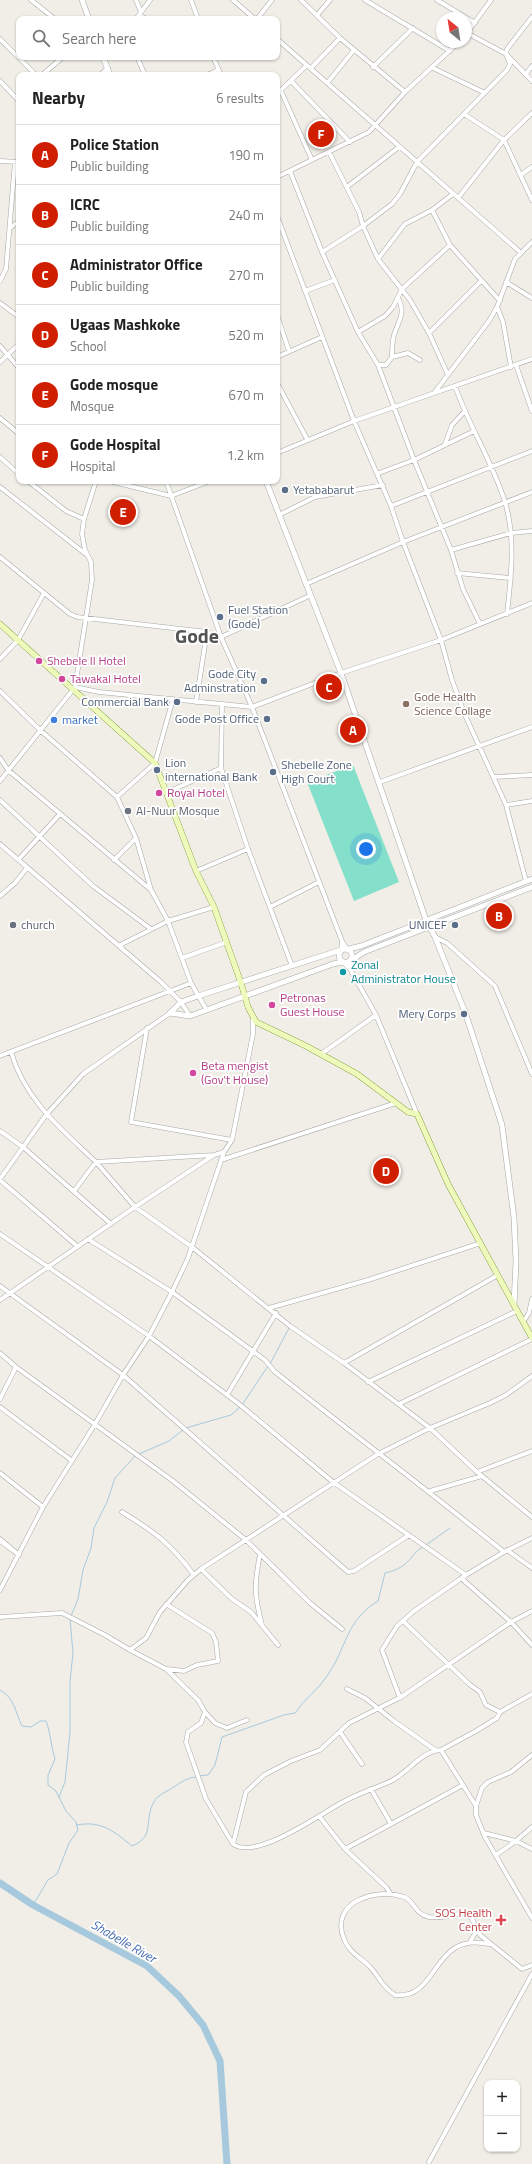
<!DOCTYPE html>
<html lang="en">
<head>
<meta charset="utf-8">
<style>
  :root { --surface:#fff; --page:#f2f2f2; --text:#222; --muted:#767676; --line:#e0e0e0; --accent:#d01f00 }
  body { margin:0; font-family:"Titillium Web",sans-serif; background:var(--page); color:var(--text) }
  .controls { position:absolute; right:12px; bottom:12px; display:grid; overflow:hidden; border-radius:8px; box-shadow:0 1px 3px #0004 }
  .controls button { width:36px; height:36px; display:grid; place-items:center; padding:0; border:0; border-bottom:1px solid var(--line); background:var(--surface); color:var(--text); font:20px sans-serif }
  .compass { position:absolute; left:436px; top:12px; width:36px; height:36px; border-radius:50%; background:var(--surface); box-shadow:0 1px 3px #0004; rotate:330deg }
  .you { position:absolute; left:366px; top:849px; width:14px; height:14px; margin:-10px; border:3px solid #fff; border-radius:50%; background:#1a73e8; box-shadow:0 0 0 6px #1a73e833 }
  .badge { display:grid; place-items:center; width:26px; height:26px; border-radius:50%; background:var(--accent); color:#fff; font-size:13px; font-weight:700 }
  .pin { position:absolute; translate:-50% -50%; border:2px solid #fff; box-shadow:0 1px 4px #0006 }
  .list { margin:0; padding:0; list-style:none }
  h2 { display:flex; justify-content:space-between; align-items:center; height:52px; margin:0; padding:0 16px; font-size:17px }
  h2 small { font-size:13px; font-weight:400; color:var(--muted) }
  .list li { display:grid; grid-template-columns:26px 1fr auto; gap:12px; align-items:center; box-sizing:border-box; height:60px; padding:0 16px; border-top:1px solid var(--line) }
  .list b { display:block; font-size:15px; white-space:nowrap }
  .list p { margin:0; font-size:13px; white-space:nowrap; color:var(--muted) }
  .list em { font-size:13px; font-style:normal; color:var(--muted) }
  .icon { flex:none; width:22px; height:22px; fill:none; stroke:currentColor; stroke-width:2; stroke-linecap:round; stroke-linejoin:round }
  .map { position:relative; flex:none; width:532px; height:2164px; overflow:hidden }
  .search { position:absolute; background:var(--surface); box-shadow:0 1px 3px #0004; left:16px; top:16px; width:264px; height:44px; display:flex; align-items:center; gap:10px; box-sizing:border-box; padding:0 14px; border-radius:8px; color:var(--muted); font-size:15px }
  .panel { position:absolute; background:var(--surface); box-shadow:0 1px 3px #0004; left:16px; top:72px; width:264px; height:412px; border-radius:8px }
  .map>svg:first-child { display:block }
</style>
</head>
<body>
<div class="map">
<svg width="532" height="2164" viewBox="0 0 532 2164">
  <rect width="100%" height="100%" fill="#f0eee6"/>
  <!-- pitch -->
  <path fill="#84e0ca" d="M353 765 399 882 354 901 307 782Z"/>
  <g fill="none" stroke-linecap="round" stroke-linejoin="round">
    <!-- stream -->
    <path stroke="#a6c9de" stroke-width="1" d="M270 1364 289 1328
      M242 1405 268 1366
      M186 1428 231 1415 240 1407
      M139 1454 169 1441 183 1430
      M426 1545 450 1528
      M71 1616 78 1599 83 1570 91 1548 94 1528 107 1502 115 1478 135 1456
      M0 1690C15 1698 15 1712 22 1726L31 1727 40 1721H46C51 1734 51 1747 55 1759L48 1775V1785L56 1791 66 1811 76 1822 78 1830 69 1843 57 1874 48 1880 33 1905
      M199 1776 208 1775 215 1765 222 1737 284 1715 295 1713C304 1699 318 1690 327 1676 347 1648 345 1621 378 1601L385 1573C393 1571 399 1569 405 1564 413 1558 414 1551 423 1547
      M59 1797 65 1782 70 1732V1681L73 1653 70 1619
      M77 1825C101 1820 115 1832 132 1846 156 1836 143 1821 154 1802 157 1795 168 1791 174 1787 182 1782 186 1778 196 1777"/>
    <!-- river -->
    <path stroke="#a6c9de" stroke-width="7" d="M0 1883 33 1905 147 1966 179 1996 203 2025 220 2061 227 2164"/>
    <defs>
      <path id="minor" d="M31 0 55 19
        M136 0 141 12
        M191 0 198 19
        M233 0 255 19
        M301 0 340 38 405 92
        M365 0 450 51
        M437 0 475 23
        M318 14 330 0
        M139 15 147 19
        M136 19 150 0
        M257 19 272 0
        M467 33 506 54 532 81
        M466 34 491 0
        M0 39 36 75
        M277 39 520 252
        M137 57 145 75
        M213 57 221 75
        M373 67 413 28
        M311 68 340 38
        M433 68 485 93
        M526 74 532 66
        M42 75 63 57
        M100 75 108 68
        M207 75 218 70
        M0 81 19 101
        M291 81 350 142
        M328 82 354 50
        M281 91 312 160
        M277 94 307 65
        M464 114 504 140 532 200
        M329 152 359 212 363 226 378 259 410 300 429 333 448 375
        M0 161 19 162
        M290 171 322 252 358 332 378 365 414 460 451 550 463 589 480 624
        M522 174 532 167
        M277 177 369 132 405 92 459 42
        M347 187 399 147
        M458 198 504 140 532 113
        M432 210 450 245 500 301
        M277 216 354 421 391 506 403 542 441 640 452 680 465 715 506 805 526 881
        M10 228 19 221
        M322 252 363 226 392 204 400 194 417 162 507 70 510 64 506 54 507 49 532 17
        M378 259 405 224 432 210 453 194
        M0 281 6 269 15 162
        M506 282 532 298
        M305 291 335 280
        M0 303 19 317
        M497 307 503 322 511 367
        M277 315 289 351
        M358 332 385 316 393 307 402 289 450 245
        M429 333 481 281
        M0 346 19 368
        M277 357 322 337
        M392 357C392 350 392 342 394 335 399 319 406 314 398 298
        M0 362 19 344
        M378 365H386L392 357 408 353 420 360
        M516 365 532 411
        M277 383 307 439
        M455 386C469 426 492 461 505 502 516 538 511 577 507 614
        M434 393 489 321 497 307 515 259 532 242
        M0 418 19 434
        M445 444 452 425 464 412
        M277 453 354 421 532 359
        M0 457 19 474
        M379 473 414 460 474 431
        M28 481 66 511 84 519
        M109 481 171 496 210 481
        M166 481 221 637 252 707 342 941
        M0 487 87 555
        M391 506 532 451
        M279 515 315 497 383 485
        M451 550 511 533 532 531
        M0 557 70 614 77 617 207 632 221 637 309 596
        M457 573 511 578
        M306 584 403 542 532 492
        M0 659 18 640 44 593
        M75 687 99 692 252 707 341 673 441 640 532 603
        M0 691 40 730 117 797 136 838 151 890 168 921 191 983 206 1009
        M196 702 207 632
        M222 705 221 768 248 849 292 966
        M0 758 8 770 151 890
        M493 777 532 775
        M0 781 75 687 92 580 91 562 85 550 82 534 84 519 96 481
        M380 782 532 727
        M168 792 221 768
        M117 797 155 763 173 699
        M0 800 93 886 151 929
        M506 805 532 801
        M0 844 161 982 181 1002 190 1016
        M18 860 60 814
        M114 860 136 838
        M196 871 248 849
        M0 896 15 883 27 868
        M270 907 319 882
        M435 937 447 943 495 986 532 1074
        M120 945 168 921 214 907
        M341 951 342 941 347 949
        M182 958 227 942
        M344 963 350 969 351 961
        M350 969 376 1015 417 1114
        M147 1028 131 1122 232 1140
        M11 1052C25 1100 61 1129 96 1162L214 1155 224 1152
        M321 1054 376 1015
        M0 1056 191 983
        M0 1131 23 1147 111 1224
        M221 1160 396 1103
        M0 1179 46 1115 83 1074 170 1013
        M0 1180 77 1246
        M74 1191 96 1162 135 1207 192 1247 290 1326 344 1363 430 1428 477 1472 532 1517
        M0 1234 149 1336 239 1404 333 1482 466 1575
        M88 1239 172 1292 265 1360 274 1371C350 1432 428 1490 504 1552
        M0 1286 123 1375 348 1572 354 1571 409 1535
        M0 1300 135 1207 214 1155
        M269 1308 368 1280 481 1243
        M523 1322 529 1313 532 1299
        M0 1353 16 1367 173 1481 246 1540 310 1603 342 1629
        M344 1363 498 1275
        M368 1382 517 1311
        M227 1395 276 1313
        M0 1399 16 1367
        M399 1404 532 1339
        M0 1407 71 1460
        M477 1472 532 1451
        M0 1473 43 1507
        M430 1491 482 1476
        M122 1512C156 1533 170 1543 194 1575
        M0 1539 19 1555 0 1541
        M507 1550 532 1568
        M260 1554C254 1586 254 1594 262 1625
        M201 1569 232 1599 251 1612 278 1645
        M461 1578 511 1622 532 1645
        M0 1590 43 1507 95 1424 123 1375 149 1336 172 1292 188 1258 224 1152 232 1140 253 1034V1018
        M166 1604 212 1633 216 1642 218 1661 197 1665 184 1671 167 1669
        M0 1617 62 1613 105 1635 130 1650 166 1669 198 1700 205 1712 201 1723 188 1732 186 1742 206 1799 233 1844C256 1861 320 1814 343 1802 359 1793 377 1788 393 1780 409 1771 422 1751 441 1750L476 1731 497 1718 500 1712 532 1694
        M403 1621 469 1684 480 1692 486 1705 500 1712
        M130 1650 146 1638 160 1612 188 1580 201 1569 378 1454 430 1428 490 1403 506 1395 532 1376
        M347 1689 365 1698 394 1721 435 1750
        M400 1698 382 1650 397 1626 414 1611 466 1575 504 1552 532 1538
        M205 1712 215 1723 227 1728 247 1720
        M340 1732 362 1764
        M441 1750 476 1806
        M532 1755 511 1772 488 1782 482 1788 476 1806V1815L485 1837 532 1918
        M371 1789 391 1824
        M319 1816 345 1849
        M484 1833 516 1841 532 1827
        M233 1844 246 1792 264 1775 291 1761 320 1750 349 1723 401 1697 511 1622 532 1611
        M496 1855 516 1841 532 1849
        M390 1893 386 1887 345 1849 463 1785
        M470 1942 477 1930
        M489 1944C431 1931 440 2000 395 1995 383 1988 379 1977 371 1968 361 1957 349 1953 344 1939 329 1902 376 1887 404 1897 415 1901 414 1914 429 1917 442 1919 456 1913 469 1913L480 1935 522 1969 532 1965
        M429 2162 532 1974"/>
      <path id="tertiary" d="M82 0 89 19
        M103 57 110 75
        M266 481 341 673 426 920 435 937 465 1012 502 1125 514 1218 516 1261 514 1305
        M349 949 361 946 532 879
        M352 960 364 952 532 887
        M170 1013 181 1002 198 996 344 949C354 949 355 960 345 963L340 960 339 955 341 951
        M170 1013 190 1016 333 964 343 962"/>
      <path id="secondary" d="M0 624 155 763 196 871 214 907 241 983 248 1007 256 1022 306 1046 357 1074 408 1112 417 1114 448 1184 532 1338"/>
    </defs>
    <!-- minor casing -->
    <use href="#minor" stroke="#a7a7a7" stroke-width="5"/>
    <!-- tertiary casing -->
    <use href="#tertiary" stroke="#a7a7a7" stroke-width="6"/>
    <!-- secondary casing -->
    <use href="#secondary" stroke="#5b7904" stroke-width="6"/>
    <!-- minor -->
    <use href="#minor" stroke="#fff" stroke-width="4"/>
    <!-- tertiary -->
    <use href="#tertiary" stroke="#fff" stroke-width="5"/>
    <!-- secondary -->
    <use href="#secondary" stroke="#edfabb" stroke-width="5.5"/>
  </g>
  <!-- markers -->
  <g fill="#5c6f8a" stroke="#fff" stroke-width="1.5">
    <circle cx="285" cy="490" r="4"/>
    <circle cx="220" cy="617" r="4"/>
    <circle cx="264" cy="681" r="4"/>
    <circle cx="177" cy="702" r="4"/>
    <circle cx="267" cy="719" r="4"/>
    <circle cx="157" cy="770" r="4"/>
    <circle cx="273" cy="772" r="4"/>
    <circle cx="455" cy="925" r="4"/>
    <circle cx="464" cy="1014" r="4"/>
  </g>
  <g fill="#d1479c" stroke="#fff" stroke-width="1.5">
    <circle cx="39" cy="661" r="4"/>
    <circle cx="62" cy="679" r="4"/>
    <circle cx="159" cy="793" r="4"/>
    <circle cx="272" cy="1005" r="4"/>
    <circle cx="193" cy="1073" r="4"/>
  </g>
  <circle fill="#8d6e63" stroke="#fff" stroke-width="1.5" cx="406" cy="704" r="4"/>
  <circle fill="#3f7fe0" stroke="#fff" stroke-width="1.5" cx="54" cy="720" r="4"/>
  <g fill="#6b7280" stroke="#fff" stroke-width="1.5">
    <circle cx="128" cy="811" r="4"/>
    <circle cx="13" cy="925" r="4"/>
  </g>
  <circle fill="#0f9aa8" stroke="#fff" stroke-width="1.5" cx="343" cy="972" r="4"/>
  <path fill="#e0444e" stroke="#fff" stroke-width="1.5" d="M499 1914h4v4h4v4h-4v4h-4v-4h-4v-4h4z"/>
  <g text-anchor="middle" stroke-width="3.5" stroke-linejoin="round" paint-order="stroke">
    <!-- service labels -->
    <g font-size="12" fill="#4e5e75" stroke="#fff" text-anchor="end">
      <text x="293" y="494" text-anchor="start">Yetababarut</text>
      <text x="228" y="614" text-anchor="start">Fuel Station<tspan x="228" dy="14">(Gode)</tspan></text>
      <text x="256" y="678">Gode City<tspan x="256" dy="14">Adminstration</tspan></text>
      <text x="169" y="706">Commercial Bank</text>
      <text x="259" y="723">Gode Post Office</text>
      <text x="165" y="767" text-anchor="start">Lion<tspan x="165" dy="14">international Bank</tspan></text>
      <text x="281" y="769" text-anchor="start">Shebelle Zone<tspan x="281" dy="14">High Court</tspan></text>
      <text x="447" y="929">UNICEF</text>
      <text x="456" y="1018">Mery Corps</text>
    </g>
    <!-- hotel labels -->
    <g font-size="12" fill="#b23c85" stroke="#fff" text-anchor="start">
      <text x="47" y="665">Shebele II Hotel</text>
      <text x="70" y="683">Tawakal Hotel</text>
      <text x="167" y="797">Royal Hotel</text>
      <text x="280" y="1002">Petronas<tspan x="280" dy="14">Guest House</tspan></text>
      <text x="201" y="1070">Beta mengist<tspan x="201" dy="14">(Gov't House)</tspan></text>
    </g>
    <!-- education labels -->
    <g font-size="12" fill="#785e54" stroke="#fff" text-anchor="start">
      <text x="414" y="701">Gode Health<tspan x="414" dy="14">Science Collage</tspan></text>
    </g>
    <!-- shop labels -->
    <g font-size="12" fill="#366cbe" stroke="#fff" text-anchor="start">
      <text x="62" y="724">market</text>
    </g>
    <!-- worship labels -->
    <g font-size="12" fill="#5b616d" stroke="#fff" text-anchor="start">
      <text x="136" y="815">Al-Nuur Mosque</text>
      <text x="21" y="929">church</text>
    </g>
    <!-- culture labels -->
    <g font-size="12" fill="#0d838f" stroke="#fff" text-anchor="start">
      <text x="351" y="969">Zonal<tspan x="351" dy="14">Administrator House</tspan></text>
    </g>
    <!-- health labels -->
    <g font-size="12" fill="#be3a42" stroke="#fff" text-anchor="end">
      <text x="492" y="1917">SOS Health<tspan x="492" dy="14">Center</tspan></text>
    </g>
    <!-- water labels -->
    <g font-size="13" font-style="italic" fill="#4b6fb1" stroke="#fff">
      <text transform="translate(124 1941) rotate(30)" y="5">Shabelle River</text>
    </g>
    <!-- town labels -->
    <g font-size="20" font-weight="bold" fill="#535353" stroke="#fff">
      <text x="197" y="643">Gode</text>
    </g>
  </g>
</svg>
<div class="controls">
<button>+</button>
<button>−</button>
</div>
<svg class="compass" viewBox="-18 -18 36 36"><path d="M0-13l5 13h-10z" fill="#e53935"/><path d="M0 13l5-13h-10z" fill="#767676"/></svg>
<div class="you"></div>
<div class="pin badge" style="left:353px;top:730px">A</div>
<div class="pin badge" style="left:499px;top:916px">B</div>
<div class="pin badge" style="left:329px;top:687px">C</div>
<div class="pin badge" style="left:386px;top:1171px">D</div>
<div class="pin badge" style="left:123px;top:512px">E</div>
<div class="pin badge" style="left:321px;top:134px">F</div>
<div class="search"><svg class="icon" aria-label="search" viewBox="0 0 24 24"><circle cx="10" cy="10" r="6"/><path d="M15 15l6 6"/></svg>Search here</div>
<section class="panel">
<h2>Nearby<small>6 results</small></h2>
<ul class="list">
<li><span class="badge">A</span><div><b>Police Station</b><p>Public building</p></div><em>190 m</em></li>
<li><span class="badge">B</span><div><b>ICRC</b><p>Public building</p></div><em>240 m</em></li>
<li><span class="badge">C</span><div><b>Administrator Office</b><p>Public building</p></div><em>270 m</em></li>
<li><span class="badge">D</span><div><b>Ugaas Mashkoke</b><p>School</p></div><em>520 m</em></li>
<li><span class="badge">E</span><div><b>Gode mosque</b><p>Mosque</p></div><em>670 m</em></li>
<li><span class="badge">F</span><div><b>Gode Hospital</b><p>Hospital</p></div><em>1.2 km</em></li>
</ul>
</section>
</div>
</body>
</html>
